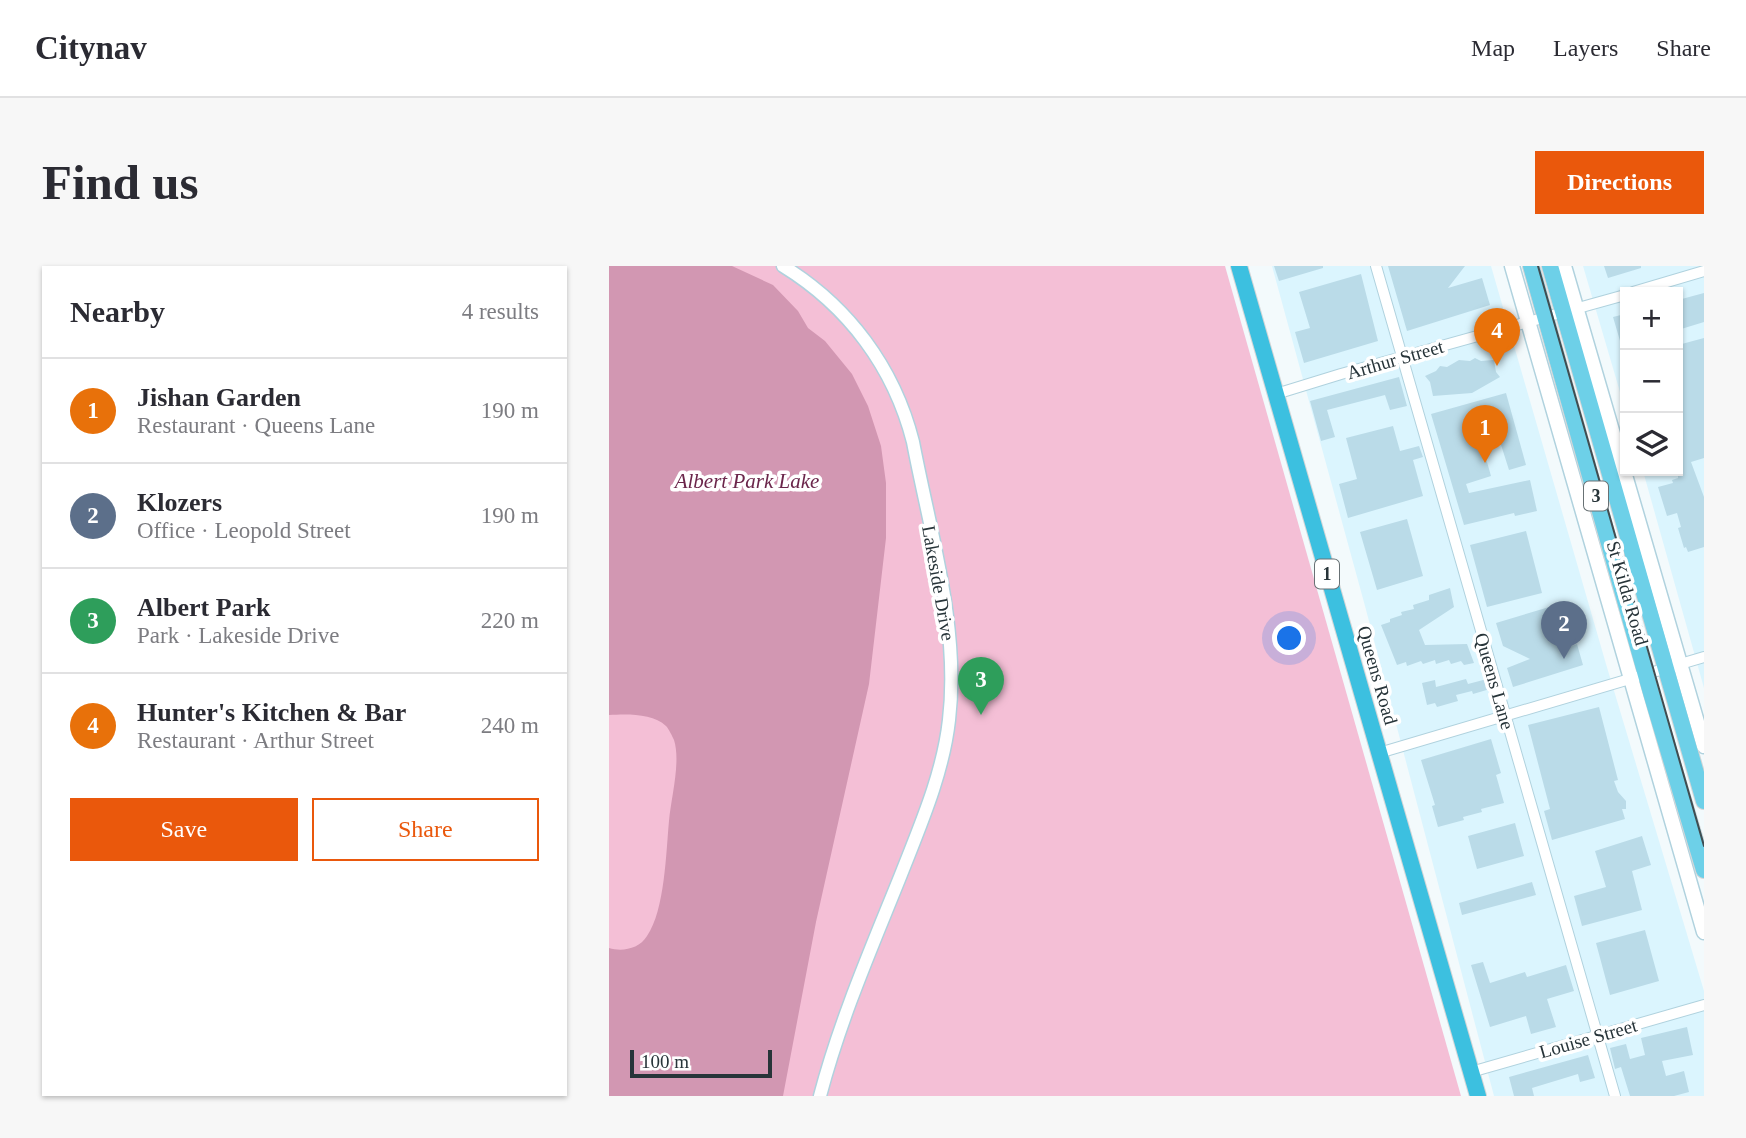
<!DOCTYPE html>
<html lang="en">
<head>
<meta charset="utf-8">
<style>
  :root { --surface:#fff; --page:#f7f7f7; --text:#2b2b33; --muted:#7c7c81; --line:#e1e1e2; --accent:#ea580c }
  body { margin:0; font-family:"Times New Roman",serif; background:var(--page); color:var(--text) }
  .controls { position:absolute; right:21px; top:21px; display:grid; overflow:hidden; border-radius:0px; box-shadow:0 2px 5px #0004 }
  .controls button { width:63px; height:63px; display:grid; place-items:center; padding:0; border:0; border-bottom:2px solid var(--line); background:var(--surface); color:var(--text); font:35px sans-serif }
  .scale { position:absolute; left:21px; bottom:18px; width:142px; box-sizing:border-box; padding-left:7px; border:4px solid #273439; border-top:0; font-size:19px; line-height:24px; white-space:nowrap; color:#273439; -webkit-text-stroke:5px #fff; paint-order:stroke }
  .you { position:absolute; left:681px; top:373px; width:24px; height:24px; margin:-18px; border:5px solid #fff; border-radius:50%; background:#1a73e8; box-shadow:0 0 0 10px #1a73e833 }
  .badge { display:grid; place-items:center; width:46px; height:46px; border-radius:50%; background:var(--accent); color:#fff; font-size:23px; font-weight:700 }
  .pin { position:absolute; translate:-50% -58px; filter:drop-shadow(0 2px 4px #0008) }
  .pin::after { content:''; position:absolute; top:37px; width:24px; height:21px; background:inherit; clip-path:polygon(0 0,100% 0,50% 100%) }
  .list { margin:0; padding:0; list-style:none }
  h2 { display:flex; justify-content:space-between; align-items:center; height:91px; margin:0; padding:0 28px; font-size:30px }
  h2 small { font-size:23px; font-weight:400; color:var(--muted) }
  .list li { display:grid; grid-template-columns:46px 1fr auto; gap:21px; align-items:center; box-sizing:border-box; height:105px; padding:0 28px; border-top:2px solid var(--line) }
  .list b { display:block; font-size:26px; white-space:nowrap }
  .list p { margin:0; font-size:23px; white-space:nowrap; color:var(--muted) }
  .list em { font-size:23px; font-style:normal; color:var(--muted) }
  .actions { display:flex; gap:14px; padding:21px 28px }
  .actions a { flex:1; padding:16px 0; border:2px solid var(--accent); border-radius:0px; text-align:center; font-size:24px; color:var(--accent) }
  .actions .main { background:var(--accent); color:#fff }
  .icon { flex:none; width:38px; height:38px; fill:none; stroke:currentColor; stroke-width:2; stroke-linecap:round; stroke-linejoin:round }
  .map { position:relative; flex:none; width:1095px; height:830px; overflow:hidden; border-radius:0px }
  header { display:flex; align-items:center; gap:42px; box-sizing:border-box; height:98px; padding:0 35px; background:var(--surface); border-bottom:2px solid var(--line) }
  header strong { font-size:33px }
  nav { display:flex; gap:38px; margin-inline-start:auto; font-size:24px }
  .intro { display:flex; align-items:center; justify-content:space-between; box-sizing:border-box; height:168px; padding:0 42px }
  h1 { margin:0; font-size:49px }
  .button { padding:18px 32px; border-radius:0px; background:var(--accent); color:#fff; font-size:24px; font-weight:700 }
  main { display:flex; gap:42px; padding:0 42px }
  aside { flex:1; background:var(--surface); border-radius:0px; box-shadow:0 2px 5px #0004 }
  .map>svg:first-child { display:block }
</style>
</head>
<body>
<header>
<strong>Citynav</strong>
<nav><a>Map</a><a>Layers</a><a>Share</a></nav>
</header>
<div class="intro"><h1>Find us</h1><a class="button">Directions</a></div>
<main>
<aside>
<h2>Nearby<small>4 results</small></h2>
<ul class="list">
<li><span class="badge" style="background:#e8710a">1</span><div><b>Jishan Garden</b><p>Restaurant · Queens Lane</p></div><em>190 m</em></li>
<li><span class="badge" style="background:#5c6f8a">2</span><div><b>Klozers</b><p>Office · Leopold Street</p></div><em>190 m</em></li>
<li><span class="badge" style="background:#2e9e5b">3</span><div><b>Albert Park</b><p>Park · Lakeside Drive</p></div><em>220 m</em></li>
<li><span class="badge" style="background:#e8710a">4</span><div><b>Hunter's Kitchen &amp; Bar</b><p>Restaurant · Arthur Street</p></div><em>240 m</em></li>
</ul>
<div class="actions"><a class="main">Save</a><a>Share</a></div>
</aside>
<div class="map">
<svg width="1095" height="830" viewBox="0 0 1095 830">
  <rect width="100%" height="100%" fill="#f3fafc"/>
  <!-- built -->
  <path fill="#dbf5fe" d="M663 0H882L997 398 1095 725V830H885L756 340Z
    M974 0H1095V422L1034 205H1069V26H1016V143Z"/>
  <!-- green -->
  <path fill="#f4bfd6" d="M0 0H616L852 830H0Z"/>
  <!-- water -->
  <path fill="#d297b2" d="M0 0H123L164 19 189 45 199 62 216 75 243 108 259 140 272 180 277 217V272L260 418 207 656 174 830H0V682C13 686 30 683 38 670 56 644 57 586 60 555 62 532 72 496 65 474 63 470 60 463 57 460 44 447 17 448 0 449Z"/>
  <!-- building -->
  <path fill="#badbe8" d="M665 0H714V2L670 15Z
    M779 0H856L839 22 873 12 881 39 798 65Z
    M995 0H1032V2L999 12Z
    M752 8 769 75 695 97 686 66 701 62 690 26Z
    M1095 27V56L1069 64V34Z
    M1016 48V84L1014 85 1004 51Z
    M1095 72V192L1082 196 1095 231V281L1079 286 1077 281 1075 282 1069 262 1072 261 1068 247 1058 250 1049 221 1064 217 1063 214 1069 212V79Z
    M866 92 872 95 885 94 887 106 891 111 863 127 824 130 821 116 816 110 827 105 831 100 838 101 850 94 861 95Z
    M790 111 798 140 781 144 776 129 718 144 726 171 712 175 701 135Z
    M897 127 917 199 900 204 887 163 870 168 882 210 857 218 860 227 921 214 928 245 906 250 905 247 855 259 822 148Z
    M784 160 791 185 810 180 814 191 804 194 814 230 739 252 730 218 748 213 737 172Z
    M798 253 814 310 768 324 751 266Z
    M917 265 933 327 878 341 861 279Z
    M841 322 845 341 810 364 816 379 858 378 865 397 855 399 852 395 842 398 840 394 827 398 826 394 814 398 812 395 798 400 797 396 788 399 772 359 781 356V353L793 349 792 346 805 343 804 339 820 334V329Z
    M947 339 960 381 968 378 974 399 904 421 898 402 921 393 894 380 887 357Z
    M857 413 859 418 878 413 881 423 864 428 863 425 847 429 849 435 828 441 826 437 818 439 813 417 826 414 827 421Z
    M990 441 1009 514 1005 515 1009 526 1017 535V543H1013L1016 553 943 574 935 545 941 543 919 459Z
    M882 473 892 507 887 509 895 537 872 543 873 546 854 551 855 554 829 561 823 540 826 539 812 494Z
    M906 557 915 590 868 603 859 570Z
    M1033 570 1042 599 1023 605 1033 644 973 660 965 630 997 621 986 585Z
    M923 616 927 629 853 649 850 637Z
    M1036 664 1050 715 1001 729 987 677Z
    M874 696 881 717 916 706 918 711 957 699 965 725 938 733 947 761 922 768 917 750 881 761 862 699Z
    M1078 761 1084 789 1053 795 1057 810 1075 805 1080 826 1065 830H1021L1012 801 1006 803 1001 782 1017 778 1021 793 1036 789 1032 772Z
    M979 789 986 812 971 816 969 808 923 822 925 830H905L900 811Z"/>
  <g fill="none" stroke-linecap="round" stroke-linejoin="round">
    <defs>
      <path id="minor" d="M767 0 1006 830
        M1024 26 1095 5
        M667 128 732 108 1016 29
        M770 487 1095 391
        M862 806 1095 739"/>
      <path id="tertiary" d="M174 0C239 40 285 101 304 176 321 266 351 362 340 454 334 508 311 560 291 611 262 683 231 754 211 830"/>
      <path id="secondary" d="M903 0 1095 666
        M955 0 1095 480"/>
      <path id="primary" d="M922 0 1042 427 1095 604
        M941 0 1095 535"/>
      <path id="trunk" d="M630 0 869 830"/>
    </defs>
    <!-- minor casing -->
    <use href="#minor" stroke="#b0d2de" stroke-width="12"/>
    <!-- tertiary casing -->
    <use href="#tertiary" stroke="#b0d2de" stroke-width="15"/>
    <!-- secondary casing -->
    <use href="#secondary" stroke="#b0d2de" stroke-width="17"/>
    <!-- primary casing -->
    <use href="#primary" stroke="#d4d6d7" stroke-width="18"/>
    <!-- trunk casing -->
    <use href="#trunk" stroke="#d4d6d7" stroke-width="18"/>
    <!-- minor -->
    <use href="#minor" stroke="#fff" stroke-width="10"/>
    <!-- tertiary -->
    <use href="#tertiary" stroke="#fff" stroke-width="12"/>
    <!-- secondary -->
    <use href="#secondary" stroke="#fff" stroke-width="14"/>
    <!-- primary -->
    <use href="#primary" stroke="#6dd0e8" stroke-width="16"/>
    <!-- trunk -->
    <use href="#trunk" stroke="#3cc0e0" stroke-width="16"/>
    <!-- tram -->
    <path stroke="#404d51" stroke-width="2" d="M929 0 1095 580"/>
  </g>
  <g text-anchor="middle" stroke-width="7" stroke-linejoin="round" paint-order="stroke">
    <!-- shield labels -->
    <g fill="#fff" stroke="#687174" stroke-width="2">
      <rect x="975" y="215.5" width="24" height="29" rx="5"/>
      <rect x="706" y="293.5" width="24" height="29" rx="5"/>
    </g>
    <g font-size="18" font-weight="bold" fill="#273439">
      <text x="987" y="236">3</text>
      <text x="718" y="314">1</text>
    </g>
    <!-- street labels -->
    <g font-size="19" fill="#273439" stroke="#fff">
      <text transform="translate(786 93) rotate(-16)" y="7">Arthur Street</text>
      <text transform="translate(330 317) rotate(80)" y="7">Lakeside Drive</text>
      <text transform="translate(1019 327) rotate(74)" y="7">St Kilda Road</text>
      <text transform="translate(769 409) rotate(74)" y="7">Queens Road</text>
      <text transform="translate(886 415) rotate(74)" y="7">Queens Lane</text>
      <text transform="translate(979 772) rotate(-16)" y="7">Louise Street</text>
    </g>
    <!-- water labels -->
    <g font-size="21" font-style="italic" fill="#6b264b" stroke="#fff">
      <text x="138" y="222">Albert Park Lake</text>
    </g>
  </g>
</svg>
<div class="controls">
<button>+</button>
<button>−</button>
<button><svg class="icon" aria-label="layers" viewBox="0 0 24 24"><path d="M12 4l9 5-9 5-9-5zM3 14l9 5 9-5"/></svg></button>
</div>
<div class="scale">100 m</div>
<div class="you"></div>
<div class="pin badge" style="left:876px;top:197px;background:#e8710a">1</div>
<div class="pin badge" style="left:955px;top:393px;background:#5c6f8a">2</div>
<div class="pin badge" style="left:372px;top:449px;background:#2e9e5b">3</div>
<div class="pin badge" style="left:888px;top:100px;background:#e8710a">4</div>
</div>
</main>
</body>
</html>
